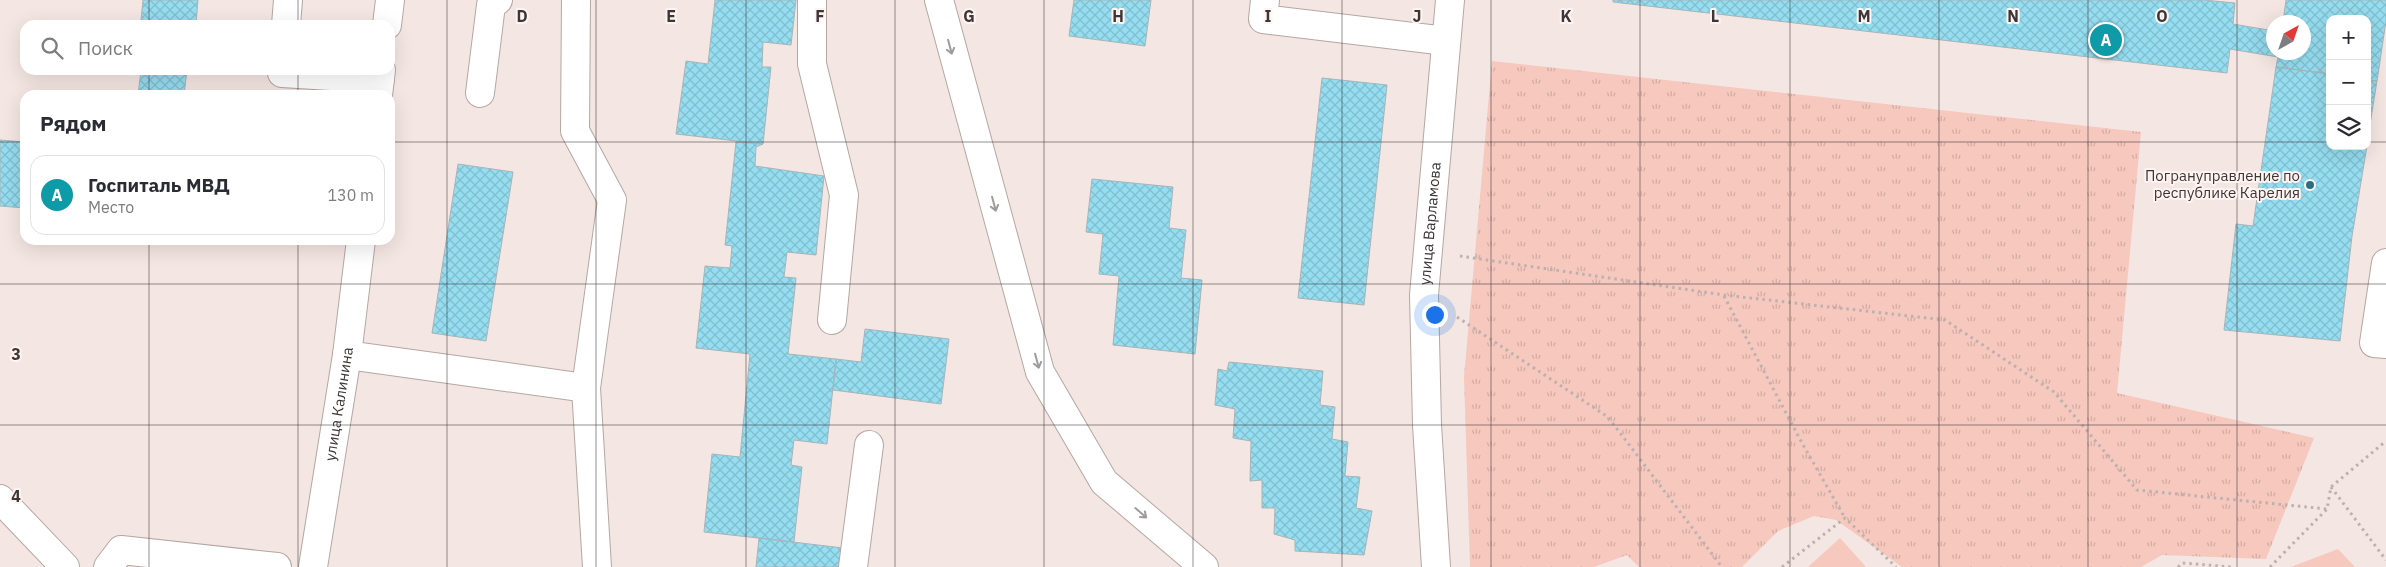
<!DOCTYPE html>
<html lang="ru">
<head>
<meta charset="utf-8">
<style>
  :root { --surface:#fff; --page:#f2f2f3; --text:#2b2b33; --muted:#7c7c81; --line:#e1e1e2; --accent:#0b8043 }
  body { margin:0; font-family:"IBM Plex Sans",sans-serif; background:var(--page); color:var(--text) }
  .controls { position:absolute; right:15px; top:15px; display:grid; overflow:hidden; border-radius:10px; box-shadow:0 5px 20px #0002 }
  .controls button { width:45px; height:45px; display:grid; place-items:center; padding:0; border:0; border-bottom:1px solid var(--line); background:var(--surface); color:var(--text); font:25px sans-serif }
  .compass { position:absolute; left:2266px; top:15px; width:45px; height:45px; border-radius:50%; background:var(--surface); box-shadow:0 5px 20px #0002; rotate:40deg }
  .you { position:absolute; left:1434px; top:314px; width:18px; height:18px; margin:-12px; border:4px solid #fff; border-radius:50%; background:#1a73e8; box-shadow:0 0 0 8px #1a73e833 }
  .badge { display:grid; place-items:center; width:32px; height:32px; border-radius:50%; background:var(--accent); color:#fff; font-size:16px; font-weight:700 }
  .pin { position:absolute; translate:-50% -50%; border:2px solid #fff; box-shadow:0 1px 5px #0006 }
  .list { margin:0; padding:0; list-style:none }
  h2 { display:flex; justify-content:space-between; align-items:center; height:65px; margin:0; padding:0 20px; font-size:21px }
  h2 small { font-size:16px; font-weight:400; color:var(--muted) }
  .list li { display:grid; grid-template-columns:32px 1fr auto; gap:15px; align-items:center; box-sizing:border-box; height:80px; margin:0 10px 10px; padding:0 10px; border:1px solid var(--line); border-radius:15px }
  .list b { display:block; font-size:19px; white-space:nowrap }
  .list p { margin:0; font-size:16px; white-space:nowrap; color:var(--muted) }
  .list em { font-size:16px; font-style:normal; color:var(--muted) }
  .icon { flex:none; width:28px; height:28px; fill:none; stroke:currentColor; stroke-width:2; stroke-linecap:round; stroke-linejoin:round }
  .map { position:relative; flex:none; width:2386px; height:567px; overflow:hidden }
  .search { position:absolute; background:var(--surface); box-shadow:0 5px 20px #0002; left:20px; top:20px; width:375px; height:55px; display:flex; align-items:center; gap:12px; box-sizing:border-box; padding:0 18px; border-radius:15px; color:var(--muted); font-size:19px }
  .panel { position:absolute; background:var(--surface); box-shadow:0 5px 20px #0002; left:20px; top:90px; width:375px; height:155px; border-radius:15px }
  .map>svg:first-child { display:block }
</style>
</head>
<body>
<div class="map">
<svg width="2386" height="567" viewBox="0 0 2386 567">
  <defs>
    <pattern id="grass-tufts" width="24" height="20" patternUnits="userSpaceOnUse" patternTransform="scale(1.25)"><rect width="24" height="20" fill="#f6c8be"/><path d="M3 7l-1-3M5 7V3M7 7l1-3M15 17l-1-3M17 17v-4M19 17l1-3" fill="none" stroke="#d4aca4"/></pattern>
    <pattern id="building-cross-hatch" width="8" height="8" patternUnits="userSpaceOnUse" patternTransform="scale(1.25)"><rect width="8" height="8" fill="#95ddf0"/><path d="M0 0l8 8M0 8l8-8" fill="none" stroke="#81bece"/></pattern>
  </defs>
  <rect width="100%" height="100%" fill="#f4e6e3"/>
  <!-- grass -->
  <path fill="url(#grass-tufts)" d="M1492 61 2141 132 2117 393 2314 438 2266 559 2162 555 2141 567H1902L1836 520 1814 516 1778 531 1742 567H1639L1627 555 1594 567H1470L1464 377Z"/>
  <!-- park -->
  <path fill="#f6c8be" d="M1840 538 1866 567H1808Z
    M2338 549 2355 567H2291Z"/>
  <!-- building -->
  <path fill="url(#building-cross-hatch)" stroke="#a7b5b8" d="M143 0H198L196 24 141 20Z
    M715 0H796L791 45 763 42 762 67H771L763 144 676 134 686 61 708 64Z
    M1074 0H1151L1145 46 1069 36Z
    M1613 0H2204L2235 3 2233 24 2274 31V52H2304V22H2283L2286 0H2386V21L2377 81 2367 80V19H2330V74L2276 67 2278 57 2230 49 2227 73 1613 2Z
    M2276 67 2330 74V146H2367L2352 236 2340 341 2224 330 2236 224 2253 226Z
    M141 70H187L184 95H138Z
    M1322 78 1387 85 1364 305 1298 298Z
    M2367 80 2377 81 2367 143Z
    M0 140 25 142V208L0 206Z
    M736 142 763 144 756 147 755 166 824 176 816 255 787 252 784 277 796 278 788 354 836 359 827 444 794 440 791 465 802 467 794 542 704 532 712 454 740 457 750 354 696 348 705 266 730 268 732 246 725 245Z
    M458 164 513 172 486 341 432 333Z
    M1092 179 1173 187 1169 228 1186 230 1181 278 1202 280 1195 354 1113 345 1119 276 1099 274 1103 234 1086 232Z
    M865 329 949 339 941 404 833 390 836 359 861 362Z
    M1229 362 1323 371 1320 405 1335 407 1332 439 1348 442 1345 476 1360 477 1356 508 1372 511 1364 555 1295 551V540L1274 534 1275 508H1262V480L1250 481 1251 441 1233 438 1235 409 1215 405 1218 369 1227 371Z
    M759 538 843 548 841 567H756Z"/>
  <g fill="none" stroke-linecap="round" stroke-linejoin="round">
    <defs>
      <g id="minor">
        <path d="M576 0 575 131 612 200 586 388 597 567"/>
        <path d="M812 0V64L844 195 832 320"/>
        <path d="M939 0 1040 372 1104 482 1204 567"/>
        <path d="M1265 0 1263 19 1446 41"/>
        <path d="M286 25 288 0"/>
        <path d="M283 70 282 73 380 79"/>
        <path d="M480 93 491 5 498 0"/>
        <path d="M2386 263 2374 343 2386 344"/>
        <path d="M347 355 586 388"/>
        <path d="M0 499 65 567"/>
        <path d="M108 567 121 550 277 567"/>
        <path d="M853 567 869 445"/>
        <path id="s1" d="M1436 567 1427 425 1424 295 1450 0"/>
      </g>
      <g id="major">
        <path d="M387 25 390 0"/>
        <path d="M378 95 381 70"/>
        <path id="s2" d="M313 567 347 355 361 240"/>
      </g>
    </defs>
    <!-- minor casing -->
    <use href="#minor" stroke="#b4a7a4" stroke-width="30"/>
    <!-- major casing -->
    <use href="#major" stroke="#b4a7a4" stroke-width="30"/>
    <!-- path -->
    <path stroke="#bcb1ae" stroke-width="3" stroke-dasharray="2.5 4" stroke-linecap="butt" d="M1460 256 1724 295 1945 320 2054 392 2137 490 2327 509
      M1724 296 1802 443 1845 518
      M1457 317 1608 417 1722 567
      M2331 487 2386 560
      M1782 567 1845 518 1896 567
      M2178 567 2182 563 2232 567
      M2270 567 2327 509 2331 487 2386 441"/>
    <!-- minor -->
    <use href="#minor" stroke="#fff" stroke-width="28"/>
    <!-- major -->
    <use href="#major" stroke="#fff" stroke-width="28"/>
  </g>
  <!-- one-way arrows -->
  <defs><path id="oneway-shaft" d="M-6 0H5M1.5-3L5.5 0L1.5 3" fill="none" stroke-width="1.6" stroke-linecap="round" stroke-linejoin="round" transform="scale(1.25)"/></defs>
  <g stroke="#9e9b9a">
    <use href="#oneway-shaft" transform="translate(950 47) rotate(75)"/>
    <use href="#oneway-shaft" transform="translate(994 204) rotate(75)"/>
    <use href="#oneway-shaft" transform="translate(1037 361) rotate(75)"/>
    <use href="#oneway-shaft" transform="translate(1141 513) rotate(41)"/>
  </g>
  <!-- grid -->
  <path fill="none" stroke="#3c3736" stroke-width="1" stroke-opacity="0.55" d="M149 0V25M298 0V25M447 0V567M596 0V567M746 0V567M895 0V567M1044 0V567M1193 0V567M1342 0V567M1491 0V567M1640 0V567M1790 0V567M1939 0V567M2088 0V567M2237 0V567M149 70V95M298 70V95M0 142H25M390 142H2330M2367 142H2386M149 240V567M298 240V567M0 284H2386M0 425H2386"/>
  <!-- markers -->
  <circle fill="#2b6f7f" stroke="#fff4f1" stroke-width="2" cx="2310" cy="185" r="5"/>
  <g text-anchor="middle" stroke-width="4" stroke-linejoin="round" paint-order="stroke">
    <!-- poi labels -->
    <g font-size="15" fill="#3c3736" stroke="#fff4f1" text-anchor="end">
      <text x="2300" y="181">Погрануправление по<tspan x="2300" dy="17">республике Карелия</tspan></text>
    </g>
    <!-- street labels -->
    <g font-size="15" fill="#3c3736" stroke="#fff4f1">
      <text dy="5" stroke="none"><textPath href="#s1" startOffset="344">улица Варламова</textPath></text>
      <text dy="5" stroke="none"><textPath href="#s2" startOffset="165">улица Калинина</textPath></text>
    </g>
  </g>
  <g font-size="16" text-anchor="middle" font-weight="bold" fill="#3c3736" stroke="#fff4f1" stroke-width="4" stroke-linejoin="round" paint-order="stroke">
    <text x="522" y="22">D</text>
    <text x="671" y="22">E</text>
    <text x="820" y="22">F</text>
    <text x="969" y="22">G</text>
    <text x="1118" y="22">H</text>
    <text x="1268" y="22">I</text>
    <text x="1417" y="22">J</text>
    <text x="1566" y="22">K</text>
    <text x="1715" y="22">L</text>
    <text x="1864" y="22">M</text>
    <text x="2013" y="22">N</text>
    <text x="2162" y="22">O</text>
    <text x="16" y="360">3</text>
    <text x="16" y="502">4</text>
  </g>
</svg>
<div class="controls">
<button>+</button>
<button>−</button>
<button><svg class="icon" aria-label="layers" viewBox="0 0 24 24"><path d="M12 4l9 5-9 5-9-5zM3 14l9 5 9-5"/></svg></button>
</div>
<svg class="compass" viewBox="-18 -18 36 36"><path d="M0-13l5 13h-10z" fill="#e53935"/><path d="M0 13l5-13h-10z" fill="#7c7c81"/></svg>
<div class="you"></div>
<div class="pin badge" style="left:2106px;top:40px;background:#0f9aa8">A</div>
<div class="search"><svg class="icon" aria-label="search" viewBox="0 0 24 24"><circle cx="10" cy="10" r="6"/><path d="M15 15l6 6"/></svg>Поиск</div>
<section class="panel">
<h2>Рядом<small></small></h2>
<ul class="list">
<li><span class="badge" style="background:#0f9aa8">A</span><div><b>Госпиталь МВД</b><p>Место</p></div><em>130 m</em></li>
</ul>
</section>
</div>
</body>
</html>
